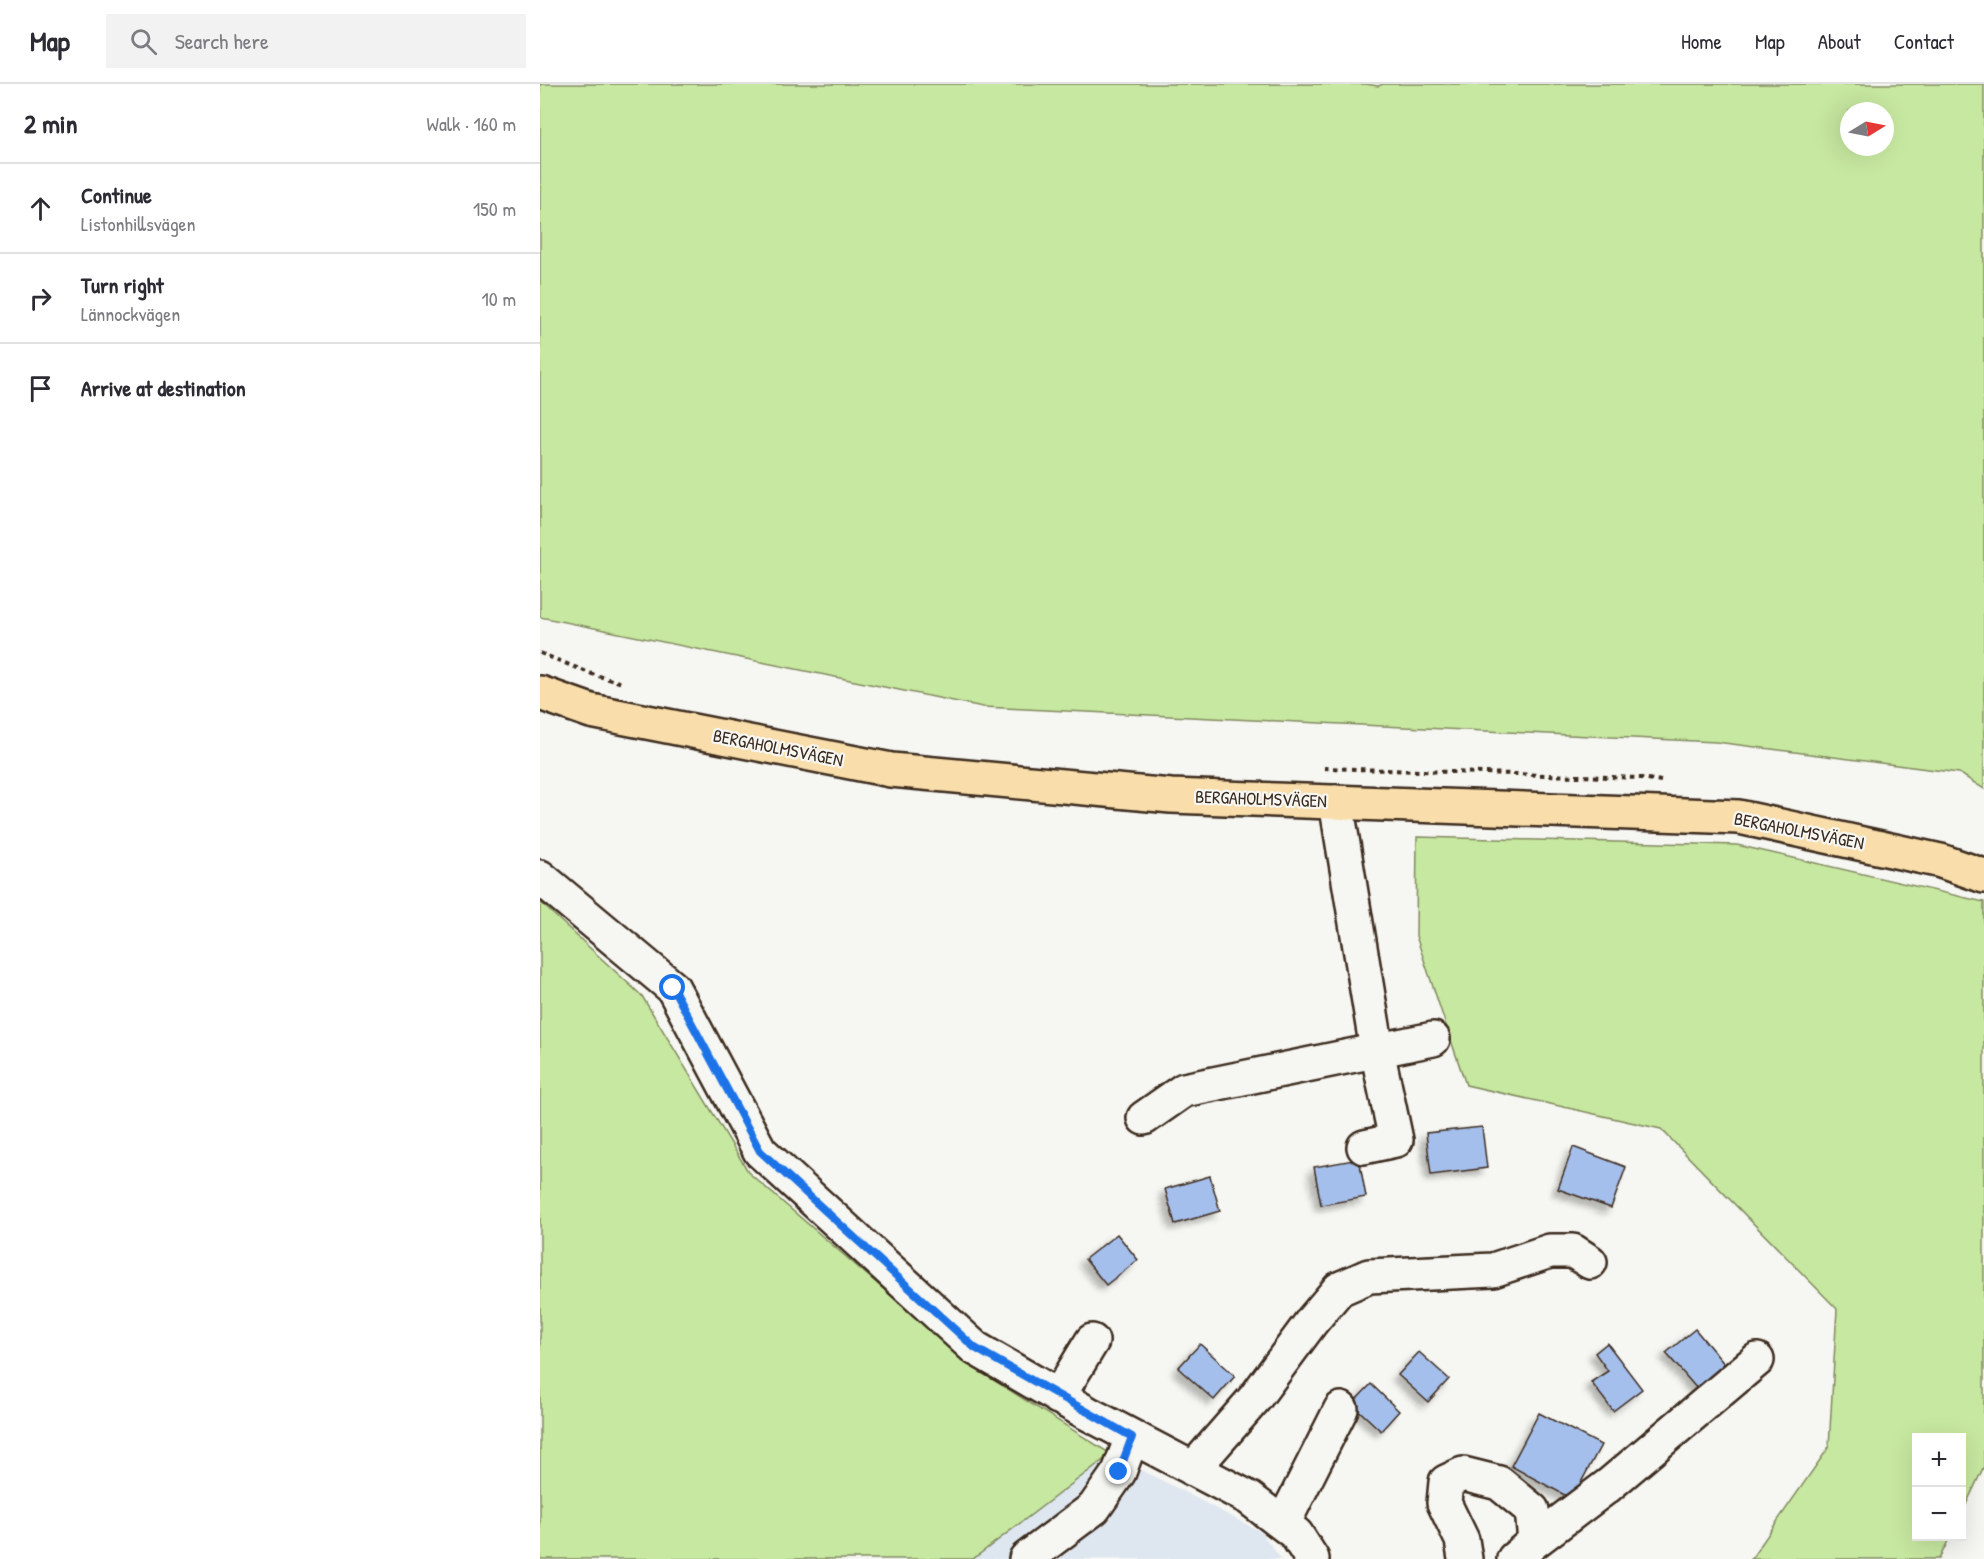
<!DOCTYPE html>
<html lang="en">
<head>
<meta charset="utf-8">
<style>
  :root { --surface:#fff; --page:#f2f2f3; --text:#2b2b33; --muted:#7c7c81; --line:#e1e1e2 }
  body { margin:0; font-family:"Patrick Hand",sans-serif; background:var(--page); color:var(--text) }
  .controls { position:absolute; right:18px; bottom:18px; display:grid; overflow:hidden; border-radius:0px; box-shadow:0 6px 24px #0002 }
  .controls button { width:54px; height:54px; display:grid; place-items:center; padding:0; border:0; border-bottom:2px solid var(--line); background:var(--surface); color:var(--text); font:30px sans-serif }
  .compass { position:absolute; left:1300px; top:18px; width:54px; height:54px; border-radius:50%; background:var(--surface); box-shadow:0 6px 24px #0002; rotate:80deg }
  .stop { position:absolute; width:18px; height:18px; margin:-14px; border:4px solid #1a73e8; border-radius:50%; background:#fff }
  .stop.end { background:#1a73e8; border-color:#fff; box-shadow:0 2px 6px #0008 }
  .list { margin:0; padding:0; list-style:none }
  h2 { display:flex; justify-content:space-between; align-items:center; height:78px; margin:0; padding:0 24px; font-size:26px }
  h2 small { font-size:20px; font-weight:400; color:var(--muted) }
  .list li { display:grid; grid-template-columns:39px 1fr auto; gap:18px; align-items:center; box-sizing:border-box; height:90px; padding:0 24px; border-top:2px solid var(--line) }
  .list b { display:block; font-size:22px; white-space:nowrap }
  .list p { margin:0; font-size:20px; white-space:nowrap; color:var(--muted) }
  .list em { font-size:20px; font-style:normal; color:var(--muted) }
  .icon { flex:none; width:33px; height:33px; fill:none; stroke:currentColor; stroke-width:2; stroke-linecap:round; stroke-linejoin:round }
  .map { position:relative; flex:none; width:1444px; height:1475px; overflow:hidden }
  header { display:flex; align-items:center; gap:36px; box-sizing:border-box; height:84px; padding:0 30px; background:var(--surface); border-bottom:2px solid var(--line) }
  header strong { font-size:28px }
  nav { display:flex; gap:33px; margin-inline-start:auto; font-size:21px }
  .search { width:420px; height:54px; background:var(--page); display:flex; align-items:center; gap:15px; box-sizing:border-box; padding:0 21px; border-radius:0px; color:var(--muted); font-size:22px }
  main { display:flex }
  aside { flex:1; background:var(--surface) }
  .map>svg:first-child { display:block }
</style>
</head>
<body>
<header>
<strong>Map</strong>
<div class="search"><svg class="icon" aria-label="search" viewBox="0 0 24 24"><circle cx="10" cy="10" r="6"/><path d="M15 15l6 6"/></svg>Search here</div>
<nav><a>Home</a><a>Map</a><a>About</a><a>Contact</a></nav>
</header>
<main>
<aside>
<h2>2 min<small>Walk · 160 m</small></h2>
<ul class="list">
<li><svg class="icon" aria-label="ahead" viewBox="0 0 24 24"><path d="M12 20V5M6 11l6-6 6 6"/></svg><div><b>Continue</b><p>Listonhillsvägen</p></div><em>150 m</em></li>
<li><svg class="icon" aria-label="right" viewBox="0 0 24 24"><path d="M7 20v-9h11M14 6l5 5-5 5"/></svg><div><b>Turn right</b><p>Lännockvägen</p></div><em>10 m</em></li>
<li><svg class="icon" aria-label="arrive" viewBox="0 0 24 24"><path d="M6 21V4h12l-3 4 3 4H6"/></svg><div><b>Arrive at destination</b></div></li>
</ul>
</aside>
<div class="map">
<svg width="1444" height="1475" viewBox="0 0 1444 1475">
  <defs>
    <filter id="shadow"><feDropShadow dx="-5.5" dy="5.5" stdDeviation="3" flood-color="#0004"/></filter>
  </defs>
  <rect width="100%" height="100%" fill="#f6f6f2"/>
  <filter id="ink" filterUnits="userSpaceOnUse"><feTurbulence type="fractalNoise" baseFrequency=".0167" numOctaves="2"/><feDisplacementMap in="SourceGraphic" scale="12" xChannelSelector="R" yChannelSelector="G"/><feConvolveMatrix kernelMatrix="1 2 1 2 8 2 1 2 1" color-interpolation-filters="sRGB"/></filter>
  <g filter="url(#ink)">
    <!-- built -->
    <path fill="#dee6f0" d="M571 1370 721 1448 741 1475H433Z"/>
    <!-- green -->
    <path fill="#c7e8a0" stroke="#81895f" stroke-width="1.5" fill-rule="evenodd" d="M0 0H826L838 2 843 0H1444V705L1419 689 1176 658 443 623 0 533ZM1309 27H1345V63H1309Z
      M877 753 1197 761 1444 818V1382L1422 1429V1354H1376V1452L1410 1453 1399 1475H1211L1289 1363 1297 1225 1121 1045 926 1001 876 852Z
      M0 818 102 912 209 1089 436 1285 571 1370 433 1475H0Z"/>
    <!-- building -->
    <path fill="#a5bfec" stroke="#3b2a1e" stroke-width="1.5" filter="url(#shadow)" d="M942 1043 947 1084 891 1091 886 1049Z
      M1033 1063 1086 1083 1071 1124 1018 1105Z
      M819 1075 826 1113 781 1121 774 1083Z
      M670 1092 680 1127 635 1140 625 1105Z
      M577 1150 598 1176 566 1201 545 1175Z
      M1155 1245 1186 1282 1158 1306 1126 1269Z
      M1067 1259 1102 1305 1073 1327 1051 1298 1068 1287 1055 1269Z
      M660 1260 695 1292 674 1316 638 1284Z
      M879 1268 909 1295 888 1318 858 1291Z
      M831 1300 859 1327 841 1347 812 1320Z
      M999 1329 1061 1361 1032 1415 971 1382Z"/>
    <g fill="none" stroke-linecap="round" stroke-linejoin="round">
      <defs>
        <path id="minor" d="M796 718 837 966 856 1056 824 1063
          M0 793 133 904 220 1067 435 1264 547 1329 709 1414 756 1450 772 1475
          M604 1034 644 1006 893 955
          M518 1313 552 1257
          M653 1385 715 1314 772 1237 799 1205 829 1192 953 1186 1010 1167H1033L1050 1178
          M743 1440 801 1325
          M995 1457 1069 1401 1217 1276
          M486 1475 554 1424 579 1388 592 1353
          M925 1475 922 1456 904 1419 906 1398 923 1390 959 1399 992 1426 995 1457 974 1475"/>
        <path id="major" d="M0 609 51 627 351 686 631 712 1199 733 1401 777 1444 792"/>
      </defs>
      <!-- minor casing -->
      <use href="#minor" stroke="#3b2a1e" stroke-width="38"/>
      <!-- major casing -->
      <use href="#major" stroke="#3b2a1e" stroke-width="38"/>
      <!-- path -->
      <path stroke="#3b2a1e" stroke-width="4" stroke-dasharray="4.5 4.5" stroke-linecap="butt" d="M0 569 52 590 82 599
        M784 684 1101 694 1121 697"/>
      <!-- minor -->
      <use href="#minor" stroke="#f6f6f2" stroke-width="33"/>
      <!-- major -->
      <use href="#major" stroke="#f9deab" stroke-width="33"/>
    </g>
  </g>
  <g fill="none" stroke-linecap="round" stroke-linejoin="round" filter="url(#ink)">
    <!-- route -->
    <path stroke="#1a73e8" stroke-width="8" d="M133 904 220 1067 435 1264 592 1353 579 1388"/>
  </g>
  <g text-anchor="middle" stroke-width="4.5" stroke-linejoin="round" paint-order="stroke">
    <!-- street labels -->
    <g font-size="18" fill="#3b2a1e" stroke="#f6f6f2">
      <text transform="translate(238 664) rotate(11)" y="6">BERGAHOLMSVÄGEN</text>
      <text transform="translate(721 715) rotate(2)" y="6">BERGAHOLMSVÄGEN</text>
      <text transform="translate(1259 747) rotate(11)" y="6">BERGAHOLMSVÄGEN</text>
    </g>
  </g>
</svg>
<div class="controls">
<button>+</button>
<button>−</button>
</div>
<svg class="compass" viewBox="-18 -18 36 36"><path d="M0-13l5 13h-10z" fill="#e53935"/><path d="M0 13l5-13h-10z" fill="#7c7c81"/></svg>
<div class="stop" style="left:133px;top:904px"></div>
<div class="stop end" style="left:579px;top:1388px"></div>
</div>
</main>
</body>
</html>
